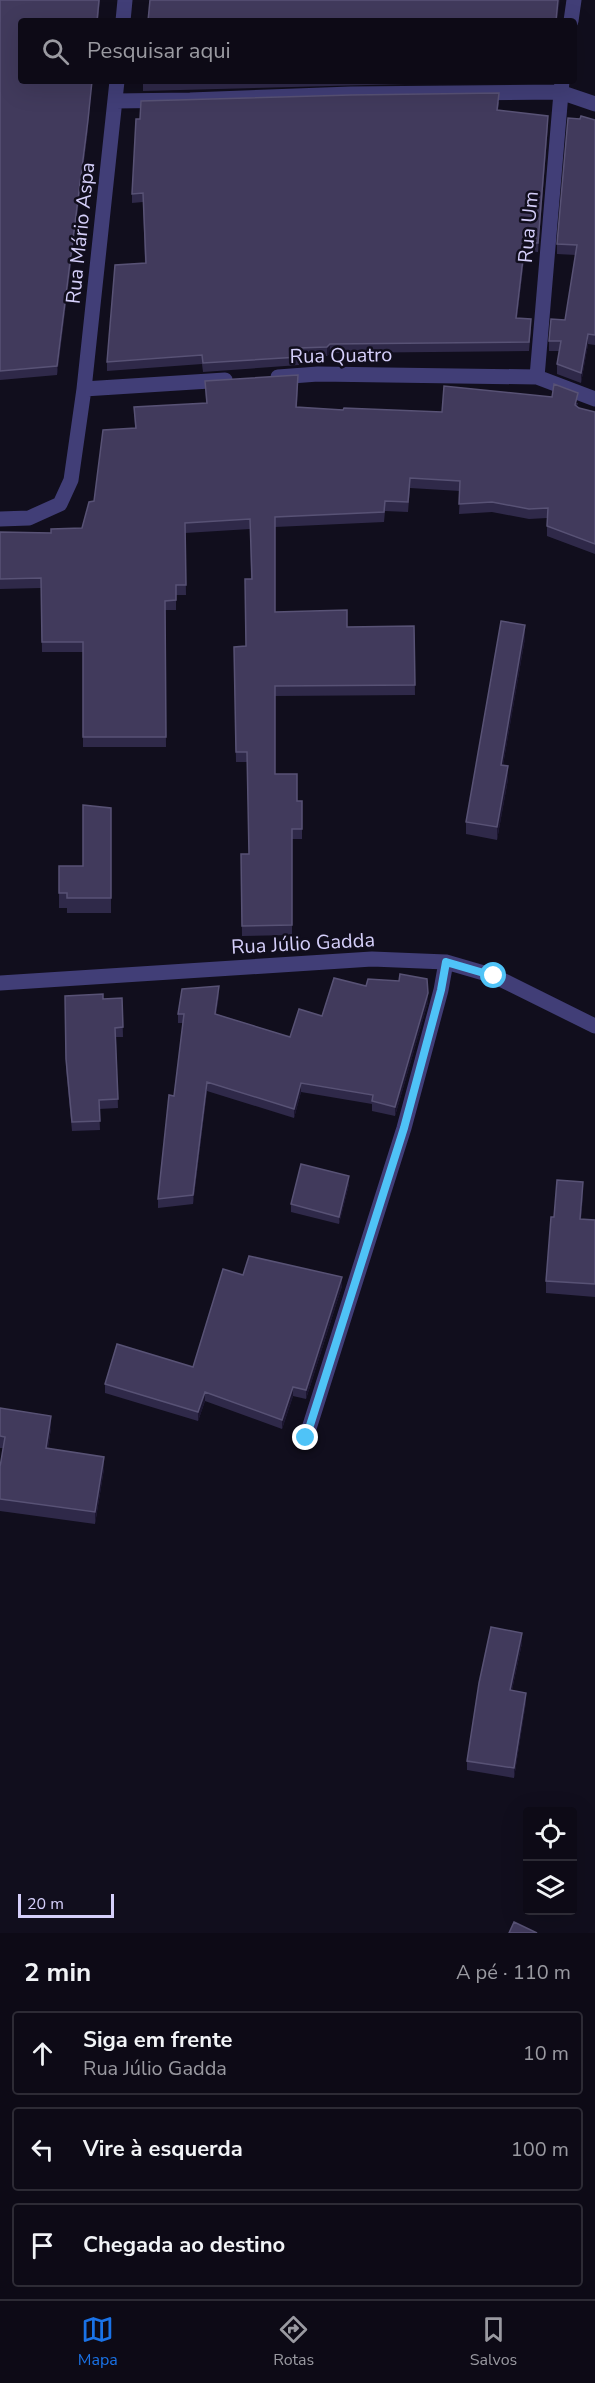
<!DOCTYPE html>
<html lang="pt">
<head>
<meta charset="utf-8">
<style>
  :root { --surface:#0d0a16; --page:#1b1823; --text:#f1f3f6; --muted:#9a9aa1; --line:#2d2b35; --accent:#1a73e8 }
  body { margin:0; font-family:"Nunito Sans",sans-serif; background:var(--page); color:var(--text) }
  .controls { position:absolute; right:18px; bottom:18px; display:grid; overflow:hidden; border-radius:6px; box-shadow:0 6px 24px #0002 }
  .controls button { width:54px; height:54px; display:grid; place-items:center; padding:0; border:0; border-bottom:2px solid var(--line); background:var(--surface); color:var(--text); font:30px sans-serif }
  .scale { position:absolute; left:18px; bottom:15px; width:96px; box-sizing:border-box; padding-left:6px; border:3px solid #d5cffa; border-top:0; font-size:16px; line-height:21px; white-space:nowrap; color:#d5cffa; -webkit-text-stroke:4px #110e1d; paint-order:stroke }
  .stop { position:absolute; width:18px; height:18px; margin:-14px; border:4px solid #4fc3f7; border-radius:50%; background:#fff }
  .stop.end { background:#4fc3f7; border-color:#fff; box-shadow:0 2px 6px #0008 }
  .list { margin:0; padding:0; list-style:none }
  h2 { display:flex; justify-content:space-between; align-items:center; height:78px; margin:0; padding:0 24px; font-size:26px }
  h2 small { font-size:20px; font-weight:400; color:var(--muted) }
  .list li { display:grid; grid-template-columns:39px 1fr auto; gap:18px; align-items:center; box-sizing:border-box; height:84px; margin:0 12px 12px; padding:0 12px; border:2px solid var(--line); border-radius:6px }
  .list b { display:block; font-size:22px; white-space:nowrap }
  .list p { margin:0; font-size:20px; white-space:nowrap; color:var(--muted) }
  .list em { font-size:20px; font-style:normal; color:var(--muted) }
  .icon { flex:none; width:33px; height:33px; fill:none; stroke:currentColor; stroke-width:2; stroke-linecap:round; stroke-linejoin:round }
  .map { position:relative; flex:none; width:595px; height:1933px; overflow:hidden }
  .search { position:absolute; background:var(--surface); box-shadow:0 6px 24px #0002; left:18px; right:18px; top:18px; height:66px; display:flex; align-items:center; gap:15px; box-sizing:border-box; padding:0 21px; border-radius:6px; color:var(--muted); font-size:22px }
  .sheet { height:366px; background:var(--surface) }
  nav { display:flex; justify-content:space-around; align-items:center; box-sizing:border-box; height:84px; border-top:2px solid var(--line); background:var(--surface); font-size:16px; color:var(--muted) }
  nav a { display:grid; justify-items:center; gap:3px }
  nav .on { color:var(--accent) }
  .map>svg:first-child { display:block }
</style>
</head>
<body>
<div class="map">
<svg width="595" height="1933" viewBox="0 0 595 1933">
  <rect width="100%" height="100%" fill="#110e1d"/>
  <g fill="none" stroke-linecap="round" stroke-linejoin="round">
    <!-- minor -->
    <path stroke="#413e77" stroke-width="15" d="M123 21 125 0
      M571 21 574 0
      M115 101 190 100 351 94 560 92 595 104
      M278 377 318 374 537 377 595 399
      M537 377 562 81
      M84 389 225 380
      M0 519 29 518 60 504 71 480 84 389 117 81
      M0 983 372 959 446 962 494 976 595 1026
      M306 1438 404 1128 441 990 446 962"/>
  </g>
  <!-- wall -->
  <path fill="#2f2949" d="M0 0H100L98 21H21L88 129 57 375 0 380Z
    M143 81H444V83L143 91Z
    M499 102 498 110 548 125 538 252 525 251 517 318 531 328 529 351 330 353 327 356 299 357V365L203 372 202 364 107 371V362L145 264 143 202 132 203V194Z
    M595 120V345L588 344 581 383 557 374V364L559 351H549V341L565 320 576 255 557 254V244Z
    M205 381 298 385 297 407 343 410 442 412 578 403 577 406 579 408 595 412V554L547 536V518L529 519 492 512 459 514 460 491 410 488 408 512 385 511 384 522 275 527V612L347 627 414 626 415 695 275 696V774L297 801H302V839H292V935L242 936 241 854H249L247 762H236L234 647 246 646 251 579 250 529 185 533 186 595H176V610H165L166 747H83V652H42L41 588 0 589V532L51 533 82 528 94 501 135 429 134 407 206 403Z
    M525 638 503 765 508 779 497 840 466 834V822Z
    M111 808V913H67V908H59V866H83Z
    M366 986 428 1002 395 1116 372 1111V1104L301 1092 294 1118 207 1091 193 1204 158 1208V1199L174 1096 183 1023H178V1014L219 995 216 1014 290 1037Z
    M65 996 103 999 122 998 123 1037H116L118 1108 99 1109 100 1130 72 1131 66 1069Z
    M349 1184 339 1224 291 1212V1204Z
    M583 1195 581 1219 595 1221V1297L546 1293V1281L554 1217Z
    M243 1275 342 1286 306 1399 293 1396 282 1429 205 1401 198 1421 105 1393V1384L193 1367Z
    M0 1408 51 1428 48 1448 104 1469 95 1524 0 1511V1467L3 1448H0Z
    M522 1643 512 1690 526 1702 514 1778 467 1770V1761Z"/>
  <!-- shaded-wall -->
  <path fill="#1c1630" d="M558 0H560L557 21H556Z
    M92 81 88 129 57 375V366Z
    M548 116V125L538 252V243Z
    M525 242V251L516 327V318Z
    M588 334V344L581 383V373Z
    M330 344V353L327 356V347Z
    M525 625V638L501 777V765Z
    M508 766V779L497 840V827Z
    M219 986V995L215 1023V1014Z
    M428 993V1002L395 1116V1107Z
    M207 1082V1091L193 1204V1195Z
    M301 1083V1092L294 1118V1109Z
    M349 1176V1184L339 1224V1217Z
    M583 1182V1195L580 1232V1219Z
    M342 1277V1286L306 1399V1390Z
    M293 1387V1396L282 1429V1420Z
    M205 1392V1401L198 1421V1412Z
    M51 1416V1428L46 1460V1448Z
    M104 1457V1469L95 1524V1512Z
    M522 1633V1643L510 1699V1690Z
    M526 1693V1702L514 1778V1768Z"/>
  <!-- building -->
  <path fill="#413a5c" stroke="#585275" stroke-width="1.5" d="M0 0H99L97 21H21V81H92L88 120 57 366 0 371Z
    M150 0H558L556 21H148Z
    M143 81H178L143 82Z
    M499 93 497 110 548 116 538 243 525 242 516 318 531 319 529 342 330 344 327 347 299 348V357L203 363 202 355 107 362 115 265 146 263 143 193 132 194 136 119H140L141 101 351 95Z
    M581 116 595 120V335L588 334 581 373 557 364 561 341H549L551 319 565 320 577 245 557 244 568 118 580 119Z
    M298 375 296 407 343 410 344 408 442 412 444 386 552 397 554 384 578 393 575 405 579 408 595 412V544L547 526 548 508 529 509 492 502 459 504 460 481 410 478 408 502 385 501 384 512 275 517V612L347 610V627L414 626 415 685 275 686V774H297V801H302V829H292V925L242 926 241 854H249L247 752H236L234 647 246 646 245 579H252L250 519 185 523 186 585H176V600L165 601 166 737H83V642H42L41 578 0 579V532L51 533V529L82 528 89 502 94 501 103 430 136 428 134 407 207 403 205 381Z
    M501 621 525 625 501 765 508 766 497 827 466 822Z
    M83 805 111 808V898H67V893H59V866H83Z
    M400 974 427 979 428 993 395 1107 372 1101 373 1095 301 1083 294 1109 207 1082 193 1195 158 1199 169 1095 174 1096 184 1014H178L182 989 219 986 215 1014 290 1037 299 1009 322 1016 334 978 366 986 368 979 399 981Z
    M103 994V999L122 998 123 1027 115 1028 118 1099 99 1100 100 1121 72 1122 66 1059 65 996Z
    M301 1164 349 1176 339 1217 291 1204Z
    M557 1180 583 1182 580 1219 595 1220V1284L546 1281 551 1217H554Z
    M249 1256 342 1277 306 1390 293 1387 282 1420 205 1392 198 1412 105 1384 117 1344 193 1367 223 1269 243 1275Z
    M0 1408 51 1416 46 1448 104 1457 95 1512 0 1499V1467L5 1437 0 1436Z
    M491 1627 522 1633 510 1690 526 1693 514 1768 467 1761 479 1683Z
    M514 1922 537 1933H509Z"/>
  <g fill="none" stroke-linecap="round" stroke-linejoin="round">
    <!-- route -->
    <path stroke="#4fc3f7" stroke-width="8" d="M306 1438 404 1128 441 990 446 962 494 976"/>
  </g>
  <g text-anchor="middle" stroke-width="5" stroke-linejoin="round" paint-order="stroke">
    <!-- street labels -->
    <g font-size="20" fill="#d5cffa" stroke="#110e1d">
      <text transform="translate(528 227) rotate(-85)" y="7">Rua Um</text>
      <text transform="translate(80 233) rotate(-84)" y="7">Rua Mário Aspa</text>
      <text transform="translate(341 355) rotate(-1)" y="7">Rua Quatro</text>
      <text transform="translate(303 943) rotate(-3)" y="7">Rua Júlio Gadda</text>
    </g>
  </g>
</svg>
<div class="controls">
<button><svg class="icon" aria-label="locate" viewBox="0 0 24 24"><circle cx="12" cy="12" r="6"/><path d="M12 2v4M12 18v4M2 12h4M18 12h4"/></svg></button>
<button><svg class="icon" aria-label="layers" viewBox="0 0 24 24"><path d="M12 4l9 5-9 5-9-5zM3 14l9 5 9-5"/></svg></button>
</div>
<div class="scale">20 m</div>
<div class="stop" style="left:494px;top:976px"></div>
<div class="stop end" style="left:306px;top:1438px"></div>
<div class="search"><svg class="icon" aria-label="search" viewBox="0 0 24 24"><circle cx="10" cy="10" r="6"/><path d="M15 15l6 6"/></svg>Pesquisar aqui</div>
</div>
<section class="sheet">
<h2>2 min<small>A pé · 110 m</small></h2>
<ul class="list">
<li><svg class="icon" aria-label="ahead" viewBox="0 0 24 24"><path d="M12 20V5M6 11l6-6 6 6"/></svg><div><b>Siga em frente</b><p>Rua Júlio Gadda</p></div><em>10 m</em></li>
<li><svg class="icon" aria-label="left" viewBox="0 0 24 24"><path d="M17 20v-9H6M10 6l-5 5 5 5"/></svg><div><b>Vire à esquerda</b></div><em>100 m</em></li>
<li><svg class="icon" aria-label="arrive" viewBox="0 0 24 24"><path d="M6 21V4h12l-3 4 3 4H6"/></svg><div><b>Chegada ao destino</b></div></li>
</ul>
</section>
<nav>
<a class="on"><svg class="icon" aria-label="map" viewBox="0 0 24 24"><path d="M3 6l6-2 6 2 6-2v14l-6 2-6-2-6 2zM9 4v14M15 6v14"/></svg>Mapa</a>
<a><svg class="icon" aria-label="directions" viewBox="0 0 24 24"><path d="M12 3l9 9-9 9-9-9zM9 14v-3h6M13 9l2 2-2 2"/></svg>Rotas</a>
<a><svg class="icon" aria-label="saved" viewBox="0 0 24 24"><path d="M7 4h10v16l-5-4-5 4z"/></svg>Salvos</a>
</nav>
</body>
</html>
